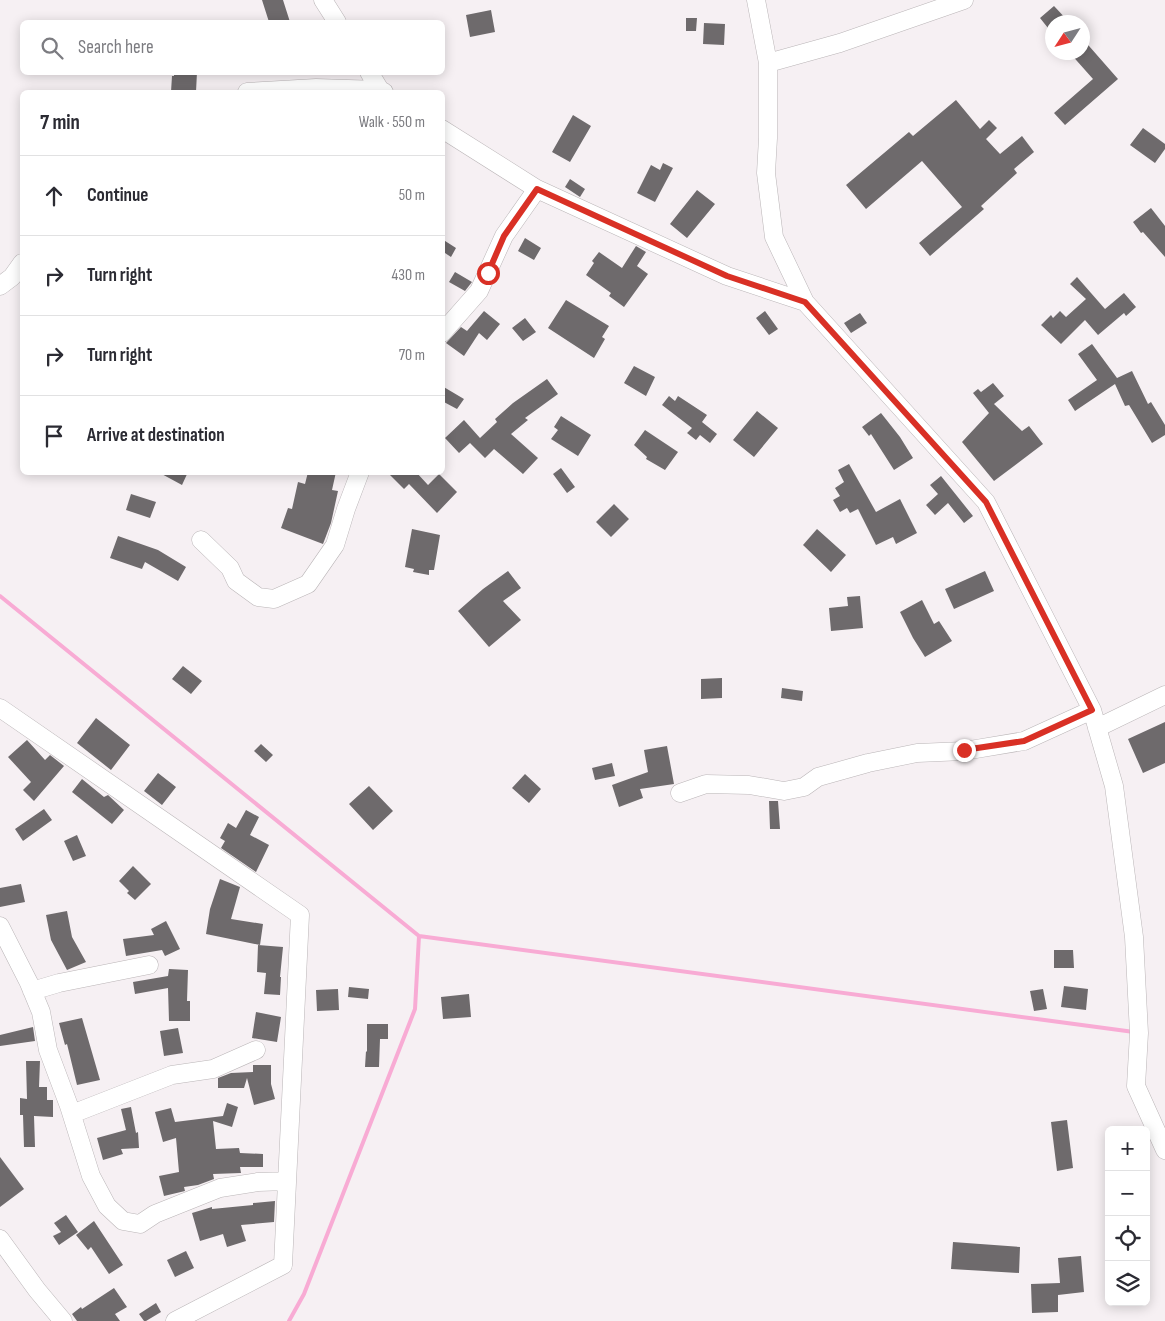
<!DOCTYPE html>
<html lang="en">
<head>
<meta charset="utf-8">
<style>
  :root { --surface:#fff; --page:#f2f2f3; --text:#2b2b33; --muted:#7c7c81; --line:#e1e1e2 }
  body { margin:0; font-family:"Sofia Sans Condensed",sans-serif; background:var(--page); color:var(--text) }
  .controls { position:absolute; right:15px; bottom:15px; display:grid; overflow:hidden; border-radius:8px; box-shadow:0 2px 12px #0003 }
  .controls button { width:45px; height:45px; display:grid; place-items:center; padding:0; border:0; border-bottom:1px solid var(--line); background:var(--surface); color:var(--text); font:25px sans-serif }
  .compass { position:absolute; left:1045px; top:15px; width:45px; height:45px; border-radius:50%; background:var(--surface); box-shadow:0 2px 12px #0003; rotate:234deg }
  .stop { position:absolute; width:15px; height:15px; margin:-11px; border:4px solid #d93025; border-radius:50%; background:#fff }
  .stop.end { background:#d93025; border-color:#fff; box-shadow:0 1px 5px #0008 }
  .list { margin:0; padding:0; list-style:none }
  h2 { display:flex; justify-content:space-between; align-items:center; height:65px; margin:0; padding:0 20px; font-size:21px }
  h2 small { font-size:16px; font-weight:400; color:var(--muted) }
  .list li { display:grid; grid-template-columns:32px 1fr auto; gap:15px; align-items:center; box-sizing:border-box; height:80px; padding:0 20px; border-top:1px solid var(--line) }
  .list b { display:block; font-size:19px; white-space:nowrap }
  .list em { font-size:16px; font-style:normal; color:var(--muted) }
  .icon { flex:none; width:28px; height:28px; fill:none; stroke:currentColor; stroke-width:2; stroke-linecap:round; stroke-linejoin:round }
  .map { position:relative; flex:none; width:1165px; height:1321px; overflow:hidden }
  .search { position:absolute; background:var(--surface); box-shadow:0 2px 12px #0003; left:20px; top:20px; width:425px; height:55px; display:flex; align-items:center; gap:12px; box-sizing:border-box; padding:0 18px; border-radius:8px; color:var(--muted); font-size:19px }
  .panel { position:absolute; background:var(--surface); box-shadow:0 2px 12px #0003; left:20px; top:90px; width:425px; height:385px; border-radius:8px }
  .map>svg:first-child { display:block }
</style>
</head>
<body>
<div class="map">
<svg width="1165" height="1321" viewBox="0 0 1165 1321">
  <rect width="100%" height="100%" fill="#f6f0f3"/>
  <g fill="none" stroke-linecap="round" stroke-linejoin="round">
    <!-- stream -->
    <path stroke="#f8abd4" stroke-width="4" d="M0 596 419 936 1134 1032
      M289 1321 304 1294 415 1009 419 936"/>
  </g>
  <!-- building -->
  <path fill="#6e6a6c" d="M262 0H283L290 22H269Z
    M1054 6 1069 22H1052V33L1040 18Z
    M491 10 495 32 470 37 466 15Z
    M686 18H697L696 31H686Z
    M704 23 725 24 724 45 703 44Z
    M1082 38 1118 79 1065 125 1054 113 1093 79 1069 52H1082Z
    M174 72H197L196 92H171L172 76H174Z
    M956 100 980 129 989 120 997 128 986 139 1000 154 1022 136 1034 152 1014 169 1017 173 981 206 984 209 930 256 919 243 962 207 922 161 866 209 846 185 909 132 913 136Z
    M573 115 591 126 570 162 552 152Z
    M1143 128 1165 144V149L1155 163 1130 145Z
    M663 163 673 168 655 202 637 193 651 165 660 170Z
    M570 179 585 189 580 197 565 187Z
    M697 190 715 204 687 238 670 224Z
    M1151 208 1165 226V257L1143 232 1141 233 1133 222Z
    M525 238 541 248 534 260 518 251Z
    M442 239 456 248 451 257 442 251Z
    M636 246 646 252 637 266 648 274 624 307 609 296 611 293 586 275 594 263 592 261 599 252 622 268Z
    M455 272 472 282 465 291 449 282Z
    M1077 277 1105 309 1124 293 1136 307 1126 316 1124 313 1098 335 1085 320 1061 344 1041 325 1051 315 1053 318 1060 311 1066 317 1086 299 1070 284Z
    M566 300 609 326 602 337 605 339 594 358 548 328Z
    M484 311 500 324 487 340 479 333 464 356 446 343 461 327 467 331Z
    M765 311 778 329 769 335 756 318Z
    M860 313 867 323 851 333 844 323Z
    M525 318 536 332 523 341 512 328Z
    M1092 344 1117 378 1132 371 1148 404 1151 402 1165 425V435L1152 443 1129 405 1125 406 1115 384 1075 411 1068 400 1097 380 1078 354Z
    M634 366 655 377 646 396 624 383Z
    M547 379 558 394 525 418 528 420 511 434 538 458 523 474 494 449 485 458 470 443 459 453 445 438 464 420 480 438 497 422 495 419 513 403Z
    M993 383 1004 396 994 404 1022 431 1029 426 1043 444 994 481 962 442 989 413 973 393 978 389 981 392Z
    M442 386 464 399 457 409 442 401Z
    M669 396 675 401 678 396 707 415 702 422 717 434 710 443 700 435 696 440 687 433 692 428 662 405Z
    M757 411 778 428 754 457 733 440Z
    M881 413 900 437 913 458 894 470 871 434 869 436 862 427Z
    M561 416 591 435 578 456 551 439 558 430 554 427Z
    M645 430 678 452 665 470 646 459 647 457 634 445Z
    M849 464 876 512 900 499 917 533 896 544 893 537 876 545 858 509 850 513 847 508 840 512 833 500 840 496 835 488 844 482 838 470Z
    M561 468 575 487 567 493 553 474Z
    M158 472H188L182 485Z
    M308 472H336L332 490 338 491 331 523 323 544 281 528 288 508 292 509 298 482 305 484Z
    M387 472H416L428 485 439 474 457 492 437 513 409 484 404 489Z
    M941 476 973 516 964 523 948 503 935 515 926 505 938 494 930 485Z
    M131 494 156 502 150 518 126 510Z
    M614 504 629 519 611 537 596 522Z
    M412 529 440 535 434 570H429V575L413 572 414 569 405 567Z
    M817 529 846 555 831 572 803 545Z
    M118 536 158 550 186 567 178 581 145 562 142 569 110 558Z
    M508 571 521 588 503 601 521 620 489 647 458 611 483 589Z
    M985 571 994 591 954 609 945 589Z
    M860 596 863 628 831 631 829 608 848 606 847 597Z
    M922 600 934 624 939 621 952 641 925 657 913 638 900 612Z
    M183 666 202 681 191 694 172 679Z
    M722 678V698L701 699V679Z
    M782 688 803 691 802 701 781 698Z
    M96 718 130 745 111 770 77 743Z
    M1165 722V763L1143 773 1128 739Z
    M27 740 45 760 50 755 64 766 34 801 23 790 31 782 8 757Z
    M261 744 273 755 266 762 254 751Z
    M667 746 674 784 640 789 643 798 619 807 612 785 648 772 644 750Z
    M612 763 615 776 595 780 592 768Z
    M158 773 176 787 162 805 144 791Z
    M525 774 541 789 529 803 512 788Z
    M82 779 104 797 108 795 124 810 112 824 72 792Z
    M369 786 393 811 373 830 349 804Z
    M769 801H778L780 829H770Z
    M44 809 52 820 23 841 15 829Z
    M246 810 259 817 250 835 269 845 256 872 221 848 225 841 220 838 228 823 236 828Z
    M77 835 86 856 73 861 64 841Z
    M133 866 151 884 135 900 127 893 129 891 119 881Z
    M220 879 240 887 231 919 263 924 260 945 206 934 210 909Z
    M21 884 25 902 0 907V888Z
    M67 911 72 937 86 962 67 970 51 940 46 915Z
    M166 921 180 949 165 956 162 950 126 956 123 939 154 935 151 929Z
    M258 945 283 947 280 977H281L280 995 264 994 266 973 257 972Z
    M1054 950H1073L1074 968H1054Z
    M169 969 188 970 187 1001H190V1021H169L168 988 135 994 133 982 168 976Z
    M1064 986 1088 989 1086 1010 1061 1007Z
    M349 987 369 989 368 999 348 997Z
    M338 989 339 1010 317 1011 316 990Z
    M1043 989 1047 1009 1034 1011 1030 991Z
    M469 994 471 1017 443 1019 441 997Z
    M256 1012 281 1017 277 1042 252 1038Z
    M82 1018 100 1080 77 1085 67 1044 65 1045 59 1023Z
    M367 1024H388V1039H380L379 1067H365L366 1051 367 1052Z
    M33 1027 35 1041 0 1046V1035Z
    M178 1028 183 1053 164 1056 160 1031Z
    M26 1061H40L39 1087H47V1100H53V1117L34 1116 35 1147H24L23 1115H20V1098L27 1099Z
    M253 1065H271V1084L275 1099 254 1105 247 1078 244 1088H218V1078L231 1073 253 1072Z
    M227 1103 238 1107 232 1127 213 1121 216 1149 239 1148 240 1153 263 1154V1167H240L241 1173 213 1174 214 1179 198 1185 184 1187 185 1191 164 1196 159 1176 179 1172 176 1138 163 1142 155 1112 171 1108 175 1122 223 1116Z
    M131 1107 136 1133 138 1132 139 1148 121 1149 123 1154 103 1160 97 1138 126 1130 121 1109Z
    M1067 1120 1073 1168 1057 1171 1051 1122Z
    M0 1157 24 1189 0 1207Z
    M275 1201 274 1222 241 1225 246 1241 227 1247 223 1234 200 1241 192 1213 212 1207V1209L253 1205V1203Z
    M66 1215 78 1232 59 1245 53 1236 61 1232 54 1223Z
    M94 1221 123 1265 109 1274 91 1247 88 1250 76 1235Z
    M953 1242 1020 1247 1019 1273 951 1269Z
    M186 1251 194 1268 175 1277 167 1260Z
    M1081 1256 1084 1292 1058 1295V1312L1032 1313 1031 1284 1060 1283 1058 1258Z
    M114 1288 127 1307 115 1314 120 1321H77L72 1314 81 1307 82 1309Z
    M156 1303 161 1312 146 1321H144L139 1314Z"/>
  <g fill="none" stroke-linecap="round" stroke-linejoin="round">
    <defs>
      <path id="minor" d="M323 0 337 22
        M756 0 768 63V138L766 173 774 237 805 302
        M768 63 840 43 964 0
        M369 72 380 90 384 92
        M247 92 316 88 380 90
        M442 129 537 189 727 276 805 302 986 502 1092 710 1114 786 1134 937 1139 1033 1136 1086 1165 1150
        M0 286 12 277 22 263
        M442 333 479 291 504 236 537 189
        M201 540 230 568 236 581 258 597 274 599 308 584 335 545 346 509 360 472
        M0 708 300 915 283 1265 175 1321
        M1097 728 1165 695
        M680 793 706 784 749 785 784 791 804 787 818 777 868 763 917 753 964 751 1024 741 1092 710
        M0 926 29 983 41 1012 48 1050 69 1106 91 1176 107 1206 123 1221 140 1224 155 1214 220 1188 258 1182 287 1181
        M32 991 59 983 149 965
        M72 1114 172 1075 213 1069 256 1050
        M0 1239 37 1290 63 1321"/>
    </defs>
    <!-- minor casing -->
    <use href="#minor" stroke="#bab5b7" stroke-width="19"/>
    <!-- minor -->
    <use href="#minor" stroke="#fff" stroke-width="18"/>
  </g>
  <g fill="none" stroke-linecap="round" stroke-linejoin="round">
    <!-- route -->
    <path stroke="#d93025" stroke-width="6" d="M488 273 504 236 537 189 727 276 805 302 986 502 1092 710 1024 741 964 750"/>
  </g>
</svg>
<div class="controls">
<button>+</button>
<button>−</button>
<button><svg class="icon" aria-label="locate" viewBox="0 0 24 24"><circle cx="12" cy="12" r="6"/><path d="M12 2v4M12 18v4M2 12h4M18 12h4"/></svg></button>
<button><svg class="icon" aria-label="layers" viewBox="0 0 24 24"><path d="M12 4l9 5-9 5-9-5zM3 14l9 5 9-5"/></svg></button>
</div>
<svg class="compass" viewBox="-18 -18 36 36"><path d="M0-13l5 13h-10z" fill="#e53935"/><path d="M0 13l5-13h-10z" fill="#7c7c81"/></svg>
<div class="stop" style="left:488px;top:273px"></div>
<div class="stop end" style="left:964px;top:750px"></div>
<div class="search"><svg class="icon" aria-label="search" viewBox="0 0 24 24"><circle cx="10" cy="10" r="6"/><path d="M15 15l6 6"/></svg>Search here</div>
<section class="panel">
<h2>7 min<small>Walk · 550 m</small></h2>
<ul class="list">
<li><svg class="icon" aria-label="ahead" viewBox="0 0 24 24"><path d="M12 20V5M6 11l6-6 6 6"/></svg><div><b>Continue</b></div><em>50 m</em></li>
<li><svg class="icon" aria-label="right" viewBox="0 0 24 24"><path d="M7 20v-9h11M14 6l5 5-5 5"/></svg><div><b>Turn right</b></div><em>430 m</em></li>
<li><svg class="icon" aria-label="right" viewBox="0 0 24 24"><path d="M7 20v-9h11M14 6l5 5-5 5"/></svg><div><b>Turn right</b></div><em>70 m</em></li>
<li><svg class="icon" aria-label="arrive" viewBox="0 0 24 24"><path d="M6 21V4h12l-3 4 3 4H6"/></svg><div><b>Arrive at destination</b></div></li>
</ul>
</section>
</div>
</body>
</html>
